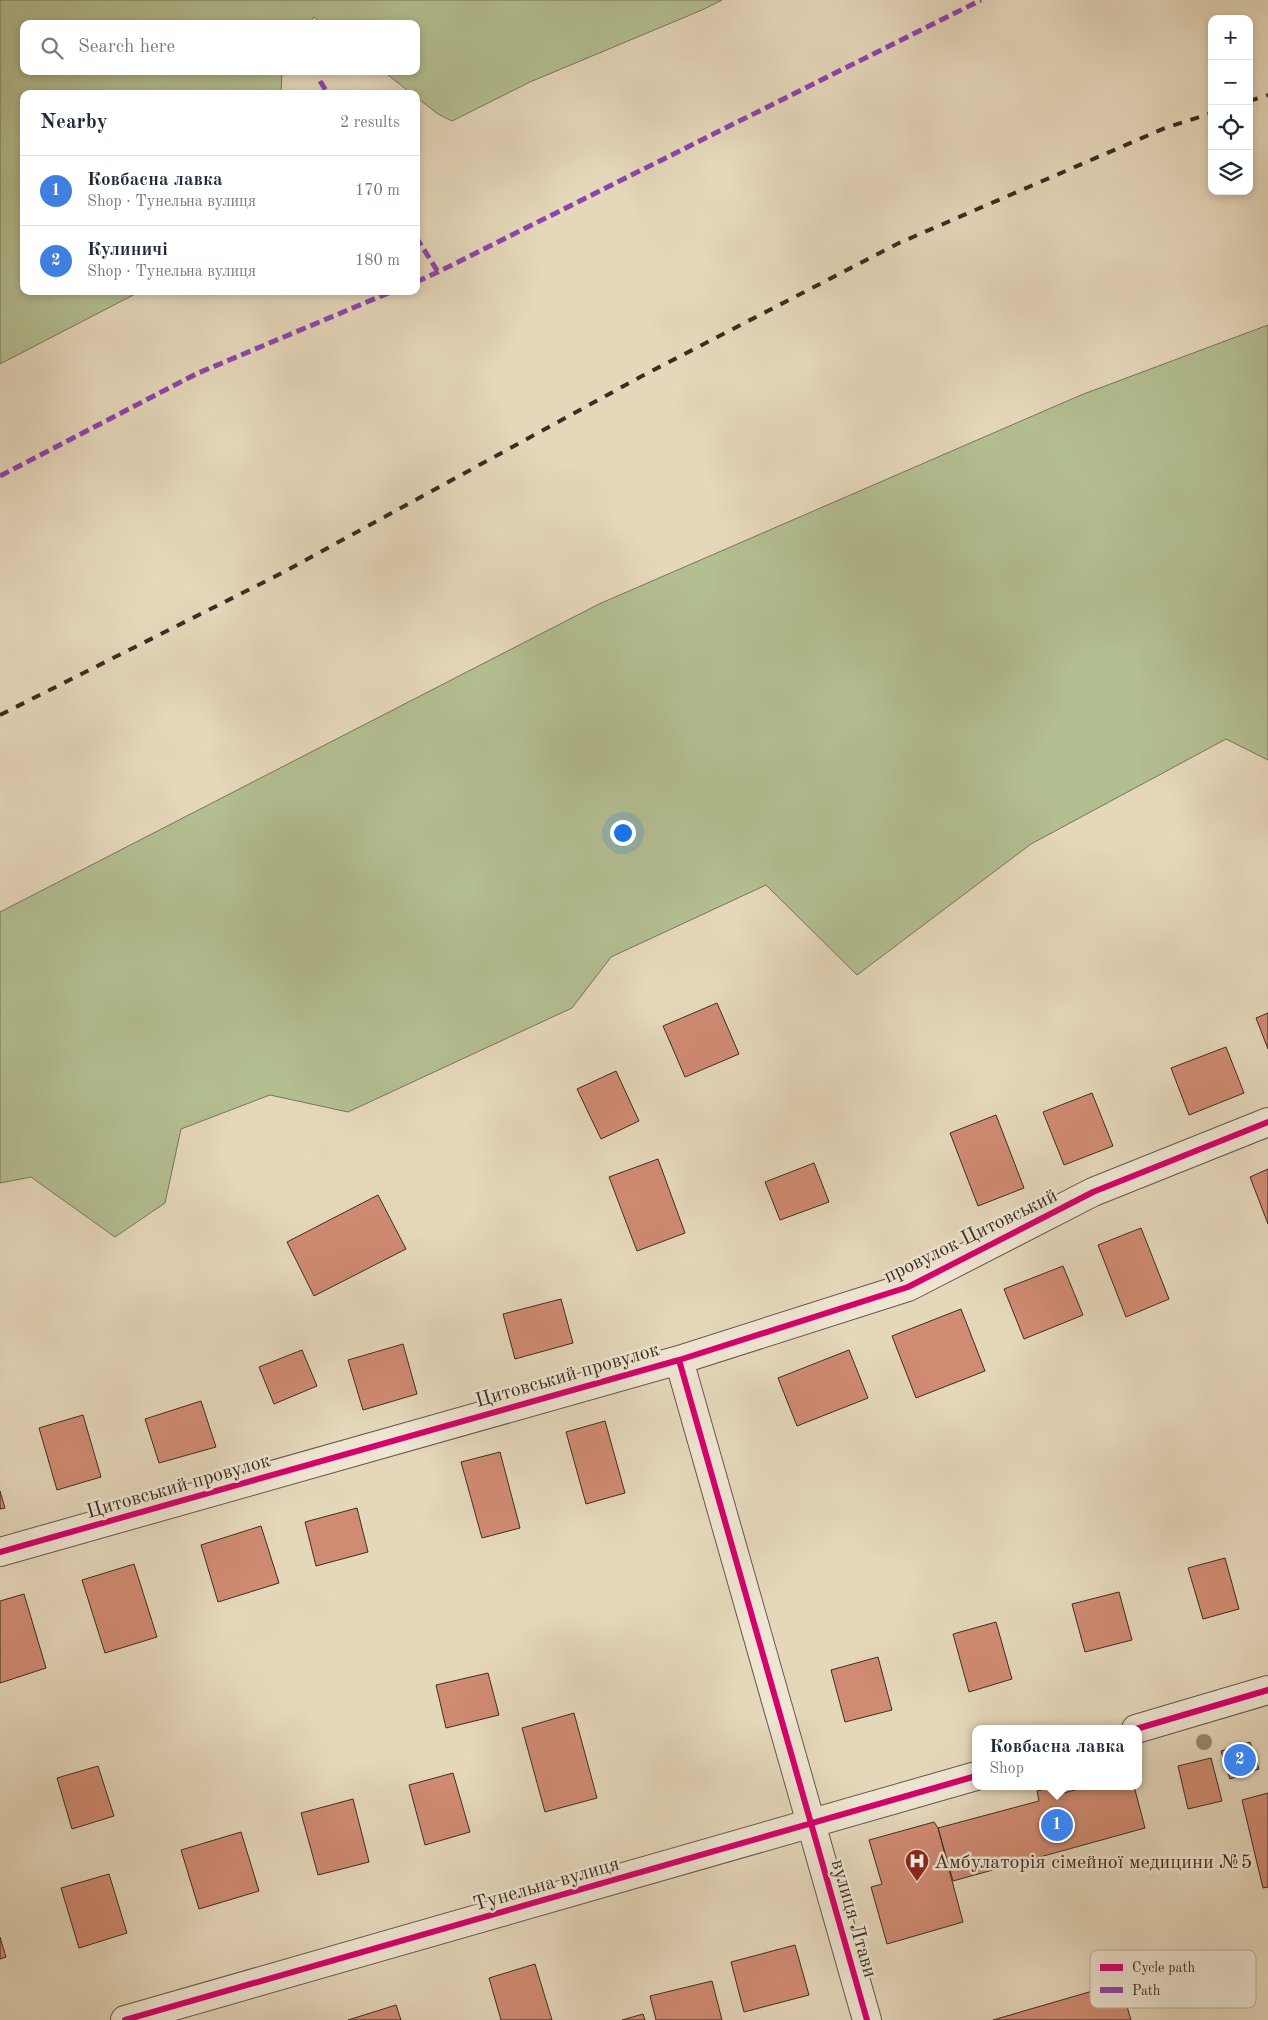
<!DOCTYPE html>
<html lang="en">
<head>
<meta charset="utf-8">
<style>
  :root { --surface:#fff; --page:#f2f2f3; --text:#1f2937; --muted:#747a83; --line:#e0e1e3; --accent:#111827 }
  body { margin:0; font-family:"Old Standard TT",serif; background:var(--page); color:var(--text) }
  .controls { position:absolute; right:15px; top:15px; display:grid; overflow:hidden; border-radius:10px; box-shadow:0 2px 8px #0003 }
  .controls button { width:45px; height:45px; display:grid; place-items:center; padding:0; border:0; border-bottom:1px solid var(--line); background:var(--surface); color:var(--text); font:25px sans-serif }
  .you { position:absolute; left:622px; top:832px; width:18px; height:18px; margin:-12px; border:4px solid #fff; border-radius:50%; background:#1a73e8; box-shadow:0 0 0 8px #1a73e833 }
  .badge { display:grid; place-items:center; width:32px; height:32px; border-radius:50%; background:var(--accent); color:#fff; font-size:16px; font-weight:700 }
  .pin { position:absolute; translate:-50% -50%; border:2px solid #fff; box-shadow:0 1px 5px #0006 }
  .popup { position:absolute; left:972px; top:1725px; width:170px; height:65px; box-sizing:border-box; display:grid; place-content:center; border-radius:10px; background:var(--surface); filter:drop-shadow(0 1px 4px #0005); font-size:16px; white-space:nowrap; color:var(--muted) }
  .popup b { font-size:19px; color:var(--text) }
  .popup::after { content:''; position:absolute; left:50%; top:100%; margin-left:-10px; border:10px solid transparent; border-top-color:var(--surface) }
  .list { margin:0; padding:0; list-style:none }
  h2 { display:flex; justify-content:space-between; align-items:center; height:65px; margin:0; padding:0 20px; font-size:21px }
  h2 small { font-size:16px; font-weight:400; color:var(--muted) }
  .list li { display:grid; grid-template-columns:32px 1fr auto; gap:15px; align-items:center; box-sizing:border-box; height:70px; padding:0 20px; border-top:1px solid var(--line) }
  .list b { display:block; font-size:19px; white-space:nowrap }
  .list p { margin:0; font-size:16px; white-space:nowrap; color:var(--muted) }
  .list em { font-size:16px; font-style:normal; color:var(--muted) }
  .icon { flex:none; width:28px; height:28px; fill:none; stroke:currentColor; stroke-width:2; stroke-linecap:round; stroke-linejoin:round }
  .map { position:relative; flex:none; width:1268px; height:2020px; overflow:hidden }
  .search { position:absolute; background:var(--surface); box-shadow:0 2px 8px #0003; left:20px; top:20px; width:400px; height:55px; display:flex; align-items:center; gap:12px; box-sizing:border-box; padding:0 18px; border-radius:10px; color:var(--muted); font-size:19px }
  .panel { position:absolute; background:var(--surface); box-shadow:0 2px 8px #0003; left:20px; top:90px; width:400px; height:205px; border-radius:10px }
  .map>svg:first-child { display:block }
</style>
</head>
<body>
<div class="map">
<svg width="1268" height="2020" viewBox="0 0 1268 2020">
  <rect width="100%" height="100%" fill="#e5d7ba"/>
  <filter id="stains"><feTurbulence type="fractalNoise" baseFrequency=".004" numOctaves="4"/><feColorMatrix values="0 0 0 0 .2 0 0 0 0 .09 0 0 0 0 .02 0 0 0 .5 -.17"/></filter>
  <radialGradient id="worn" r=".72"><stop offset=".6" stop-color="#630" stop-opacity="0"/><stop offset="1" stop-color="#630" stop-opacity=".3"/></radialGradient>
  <!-- green -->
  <path fill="#b3be91" stroke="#77765a" d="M0 0H722L702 10 530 82 452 121 438 114 416 97V94H412L383 71H416V24H322L314 17 309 24H24V71H282L281 94H24V291H141L0 364Z
    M1268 325V760L1226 739 1031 844 857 975 766 885 611 957 572 1008 348 1112 270 1095 181 1129 165 1203 115 1237 31 1177 0 1183V912L599 604 1081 395Z"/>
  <!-- building -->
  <path fill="#d08b73" stroke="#3b2d22" d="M717 1003 739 1054 685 1077 663 1026Z
    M1268 1013V1049L1256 1018Z
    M1226 1047 1244 1093 1189 1115 1171 1068Z
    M616 1071 639 1121 601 1139 577 1089Z
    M1092 1093 1113 1146 1064 1165 1043 1112Z
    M996 1115 1024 1188 978 1206 950 1133Z
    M658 1159 685 1233 637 1251 609 1177Z
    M814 1163 829 1202 780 1220 765 1182Z
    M1268 1169V1224L1250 1177Z
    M378 1195 406 1249 314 1296 287 1242Z
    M1141 1228 1169 1299 1126 1317 1098 1245Z
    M1063 1266 1083 1315 1024 1339 1004 1289Z
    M561 1299 573 1343 515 1359 503 1314Z
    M961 1309 985 1371 916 1398 892 1336Z
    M403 1344 417 1394 363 1410 348 1360Z
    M302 1350 317 1386 274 1404 259 1367Z
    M849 1350 868 1398 797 1426 778 1378Z
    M201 1401 216 1447 159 1463 145 1419Z
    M83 1415 101 1477 57 1490 39 1428Z
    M605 1421 625 1493 586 1504 566 1432Z
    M500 1452 520 1528 482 1538 461 1462Z
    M0 1491 5 1508 0 1509Z
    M357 1508 368 1552 316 1566 305 1522Z
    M261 1526 279 1583 218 1602 201 1545Z
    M1225 1558 1239 1609 1203 1619 1188 1568Z
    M134 1564 157 1637 105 1653 82 1580Z
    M1119 1592 1132 1640 1085 1652 1072 1604Z
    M24 1594 46 1668 0 1683V1601Z
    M996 1622 1012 1679 969 1692 953 1634Z
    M878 1657 892 1710 845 1722 831 1670Z
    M488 1673 499 1715 446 1728 436 1685Z
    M574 1713 597 1798 545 1812 522 1728Z
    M1250 1742 1259 1769 1230 1779 1221 1751Z
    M1211 1758 1222 1801 1188 1809 1178 1766Z
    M98 1766 114 1816 72 1829 57 1778Z
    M453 1773 470 1832 425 1845 409 1785Z
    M1058 1786 1060 1794 1090 1786H1134L1145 1828 953 1881 938 1828 1039 1801 1037 1791Z
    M1268 1793V1887L1263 1888 1242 1800Z
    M353 1799 369 1862 318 1875 301 1813Z
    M934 1822 938 1828 963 1922 887 1944 871 1887 882 1884 869 1840Z
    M241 1832 259 1891 199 1909 181 1850Z
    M109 1874 127 1933 79 1948 61 1888Z
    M0 1937 6 1957 0 1959Z
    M795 1945 809 1995 744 2012 731 1962Z
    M535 1964 552 2020H501L489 1978Z
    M712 1981 722 2020H656L650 1996Z
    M1120 1983 1131 2020H993Z
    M396 2005 401 2020H348Z
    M643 2014 645 2020H622Z"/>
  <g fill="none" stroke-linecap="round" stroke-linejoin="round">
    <defs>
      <path id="street" d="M679 1360 867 2020
        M0 1552 679 1360 908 1287 1093 1192 1268 1122
        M1136 1729 1268 1690
        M125 2020 976 1776"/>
    </defs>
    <!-- street casing -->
    <use href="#street" stroke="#665848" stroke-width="30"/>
    <!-- street -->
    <use href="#street" stroke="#eee5d2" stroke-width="28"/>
    <!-- rail -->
    <path stroke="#3b2d22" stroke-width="4" stroke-dasharray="9 9" stroke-linecap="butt" d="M1249 101 1268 95
      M0 715 282 573 642 376 899 243 1165 128 1212 113"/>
    <!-- quiet -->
    <path stroke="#8e44ad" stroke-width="5" stroke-dasharray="10 5" stroke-linecap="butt" d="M320 81 328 94
      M416 237 438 272
      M416 282 438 272 981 0
      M0 476 196 374 393 291"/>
    <defs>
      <path id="cycleway" d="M679 1360 867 2020
        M0 1552 679 1360 908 1287 1093 1192 1268 1122
        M1136 1729 1268 1690
        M125 2020 976 1776"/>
    </defs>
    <!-- cycleway casing -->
    <use href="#cycleway" stroke="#eee5d2" stroke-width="9"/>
    <!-- cycleway -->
    <use href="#cycleway" stroke="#d6006c" stroke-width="6"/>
  </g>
  <!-- trees -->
  <circle fill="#958972" cx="1204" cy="1742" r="8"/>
  <!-- icons -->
  <defs>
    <symbol id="hospital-pin" viewBox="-11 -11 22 30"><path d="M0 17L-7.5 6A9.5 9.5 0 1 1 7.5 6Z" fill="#8f2418" stroke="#eee5d2"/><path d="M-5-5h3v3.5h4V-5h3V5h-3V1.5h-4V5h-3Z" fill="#fff"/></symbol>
  </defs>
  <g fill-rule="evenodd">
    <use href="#hospital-pin" x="903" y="1847" width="28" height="38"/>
  </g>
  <g text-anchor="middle" stroke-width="5" stroke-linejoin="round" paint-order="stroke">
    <!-- street labels -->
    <g font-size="20" fill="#3b2d22" stroke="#eee5d2">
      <text transform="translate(970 1235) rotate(-26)" y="7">провулок Цитовський</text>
      <text transform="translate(567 1374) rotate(-16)" y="7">Цитовський провулок</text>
      <text transform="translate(178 1485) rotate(-16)" y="7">Цитовський провулок</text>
      <text transform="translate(546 1883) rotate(-16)" y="7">Тунельна вулиця</text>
      <text transform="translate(855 1918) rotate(74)" y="7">вулиця Лтави</text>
    </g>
    <!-- poi labels -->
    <g font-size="20" fill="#3b2d22" stroke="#eee5d2" text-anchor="start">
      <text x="934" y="1868">Амбулаторія сімейної медицини №5</text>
    </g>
  </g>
  <!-- legend -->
  <rect x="1090" y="1950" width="166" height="58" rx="8" fill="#eee5d2" stroke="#b8ae9d" stroke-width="1"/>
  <rect x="1100" y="1964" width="23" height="7" fill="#d6006c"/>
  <rect x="1100" y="1987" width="23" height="6" fill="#8e44ad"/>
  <g font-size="14" fill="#3b2d22">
    <text x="1132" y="1972">Cycle path</text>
    <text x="1132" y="1995">Path</text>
  </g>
  <rect width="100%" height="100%" filter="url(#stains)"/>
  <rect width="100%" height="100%" fill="url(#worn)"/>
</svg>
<div class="controls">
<button>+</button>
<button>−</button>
<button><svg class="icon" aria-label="locate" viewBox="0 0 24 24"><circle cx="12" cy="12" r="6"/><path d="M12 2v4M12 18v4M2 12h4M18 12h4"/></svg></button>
<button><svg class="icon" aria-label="layers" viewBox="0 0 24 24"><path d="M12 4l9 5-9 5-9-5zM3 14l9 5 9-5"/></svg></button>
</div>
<div class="you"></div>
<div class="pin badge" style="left:1057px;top:1825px;background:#3f7fe0">1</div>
<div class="popup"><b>Ковбасна лавка</b>Shop</div>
<div class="pin badge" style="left:1240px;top:1760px;background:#3f7fe0">2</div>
<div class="search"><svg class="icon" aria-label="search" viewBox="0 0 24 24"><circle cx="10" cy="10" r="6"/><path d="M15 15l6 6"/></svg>Search here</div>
<section class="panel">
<h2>Nearby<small>2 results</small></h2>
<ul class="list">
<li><span class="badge" style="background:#3f7fe0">1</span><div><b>Ковбасна лавка</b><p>Shop · Тунельна вулиця</p></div><em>170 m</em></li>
<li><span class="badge" style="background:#3f7fe0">2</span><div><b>Кулиничі</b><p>Shop · Тунельна вулиця</p></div><em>180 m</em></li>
</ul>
</section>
</div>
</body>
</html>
